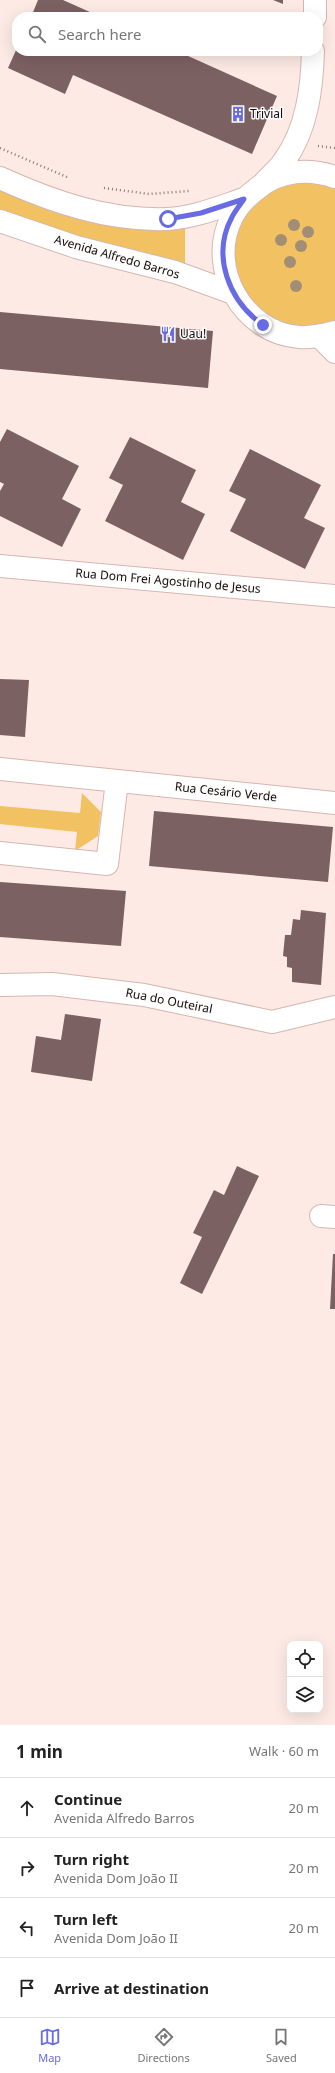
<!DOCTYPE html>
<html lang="en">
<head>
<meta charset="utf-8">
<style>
  :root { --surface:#fff; --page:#f6f6f6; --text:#222; --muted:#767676; --line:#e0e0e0; --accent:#696be5 }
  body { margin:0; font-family:"Noto Sans",sans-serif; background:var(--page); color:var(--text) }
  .controls { position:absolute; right:12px; bottom:12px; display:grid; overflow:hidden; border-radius:8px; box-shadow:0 4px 16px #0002 }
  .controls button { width:36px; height:36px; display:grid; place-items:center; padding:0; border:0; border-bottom:1px solid var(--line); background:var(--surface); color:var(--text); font:20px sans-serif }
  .stop { position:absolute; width:12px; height:12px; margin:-9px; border:3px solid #696be5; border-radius:50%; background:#fff }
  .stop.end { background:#696be5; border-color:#fff; box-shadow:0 1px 4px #0008 }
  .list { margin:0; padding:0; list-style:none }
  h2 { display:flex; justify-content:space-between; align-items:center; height:52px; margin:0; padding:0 16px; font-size:17px }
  h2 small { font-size:13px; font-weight:400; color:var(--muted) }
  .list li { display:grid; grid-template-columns:26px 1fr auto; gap:12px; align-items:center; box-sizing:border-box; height:60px; padding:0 16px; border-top:1px solid var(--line) }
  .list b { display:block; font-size:15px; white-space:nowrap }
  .list p { margin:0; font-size:13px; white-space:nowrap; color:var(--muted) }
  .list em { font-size:13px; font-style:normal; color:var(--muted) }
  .icon { flex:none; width:22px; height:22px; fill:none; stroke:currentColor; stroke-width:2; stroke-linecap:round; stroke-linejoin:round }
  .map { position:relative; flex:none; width:335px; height:1725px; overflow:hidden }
  .search { position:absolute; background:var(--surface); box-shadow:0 4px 16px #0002; left:12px; right:12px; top:12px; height:44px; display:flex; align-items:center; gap:10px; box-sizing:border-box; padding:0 14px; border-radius:16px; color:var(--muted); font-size:15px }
  .sheet { height:292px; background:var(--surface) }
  nav { display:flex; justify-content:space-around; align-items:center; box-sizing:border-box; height:56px; border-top:1px solid var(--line); background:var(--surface); font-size:11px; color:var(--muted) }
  nav a { display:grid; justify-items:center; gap:2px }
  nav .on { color:var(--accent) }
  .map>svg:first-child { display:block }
</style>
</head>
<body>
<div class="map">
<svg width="335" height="1725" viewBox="0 0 335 1725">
  <rect width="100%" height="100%" fill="#fdeae5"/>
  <!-- green -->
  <path fill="#f2c161" d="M298 181 335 187V323C324 325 307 330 296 328 228 314 212 233 267 192 275 186 289 184 298 181Z
    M0 190 185 224V265L128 248 51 229 0 209Z
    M82 793 101 812 98 836 75 851 77 832 0 824V806L80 813Z"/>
  <!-- building -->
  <path fill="#7c6163" d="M38 0H63L101 17H31Z
    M273 0H283V4Z
    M17 48V51H177L277 96 252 154 73 75 65 94 8 68Z
    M0 312 213 331 208 388 0 369Z
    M7 429 79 466 62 499 81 509 62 547 0 516V491L4 484 0 482V442Z
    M130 437 196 470 181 502 205 514 183 560 105 521 123 485 109 478Z
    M250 449 321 485 304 518 325 528 305 569 230 531 246 499 229 491Z
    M0 679 29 680 25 737 0 735Z
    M154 811 333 827 328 882 149 866Z
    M0 882 126 891 121 946 0 937Z
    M301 910 326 913 321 985 292 982V968L287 967V957L283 956 285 935H291L293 919 300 920Z
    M65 1014 101 1019 92 1081 31 1072 36 1036 61 1040Z
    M237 1166 259 1176 202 1294 180 1283 202 1237 193 1233 214 1190 224 1195Z
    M333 1254H335V1309H330Z"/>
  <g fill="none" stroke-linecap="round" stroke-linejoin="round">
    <defs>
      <path id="minor" d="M315 17V0
        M265 182C271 175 279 169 284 161 307 130 312 88 313 51
        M319 336 335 352
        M0 566 335 596
        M0 769 335 803
        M0 853 107 864 117 781
        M0 985 52 984 144 995 272 1022 335 1007
        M321 1216 335 1217"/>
      <path id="secondary" d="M335 177C309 168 280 170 258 188 247 196 238 205 232 217 206 268 243 333 299 337 312 338 323 335 335 332
        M0 178C53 202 108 221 167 219 193 218 220 207 244 199
        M0 221 76 247 175 272 233 293"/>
    </defs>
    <!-- minor casing -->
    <use href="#minor" stroke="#d5b7af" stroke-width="24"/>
    <!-- secondary casing -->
    <use href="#secondary" stroke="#d5b7af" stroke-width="24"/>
    <!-- path -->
    <path stroke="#897a77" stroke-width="2.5" stroke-dasharray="1 3" stroke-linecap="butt" d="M318 146 335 148
      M0 148 69 178
      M104 188 149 194 189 191"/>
    <!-- minor -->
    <use href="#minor" stroke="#fff" stroke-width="22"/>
    <!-- secondary -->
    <use href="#secondary" stroke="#fff" stroke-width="22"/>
  </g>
  <!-- trees -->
  <g fill="#a28e75">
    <circle cx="294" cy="225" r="6"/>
    <circle cx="308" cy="232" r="6"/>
    <circle cx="281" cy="240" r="6"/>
    <circle cx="301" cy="246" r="6"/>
    <circle cx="290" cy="262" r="6"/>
    <circle cx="296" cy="286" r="6"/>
  </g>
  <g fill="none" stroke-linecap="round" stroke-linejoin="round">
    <!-- route -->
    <path stroke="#696be5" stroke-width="5" d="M168 219 201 213 244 199C240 205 235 211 232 217 211 256 229 301 263 325"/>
  </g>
  <!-- icons -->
  <defs>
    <symbol id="building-bare" viewBox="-9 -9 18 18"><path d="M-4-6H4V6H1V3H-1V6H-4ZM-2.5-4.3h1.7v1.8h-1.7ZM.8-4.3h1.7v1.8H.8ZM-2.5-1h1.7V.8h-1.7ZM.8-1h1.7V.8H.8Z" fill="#696be5" stroke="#fcfcfc" stroke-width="2.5" paint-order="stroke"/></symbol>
    <symbol id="restaurant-bare" viewBox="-9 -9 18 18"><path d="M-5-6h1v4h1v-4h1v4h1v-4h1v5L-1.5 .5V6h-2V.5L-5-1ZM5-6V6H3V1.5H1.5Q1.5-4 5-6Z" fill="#696be5" stroke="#fcfcfc" stroke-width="2.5" paint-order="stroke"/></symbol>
  </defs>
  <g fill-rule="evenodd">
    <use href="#building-bare" x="227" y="103" width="22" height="22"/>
    <use href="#restaurant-bare" x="157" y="323" width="22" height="22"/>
  </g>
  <g text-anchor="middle" stroke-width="3" stroke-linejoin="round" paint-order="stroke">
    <!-- poi labels -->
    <g font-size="12" fill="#140a08" stroke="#fcfcfc" text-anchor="start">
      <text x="250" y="118">Trivial</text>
      <text x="180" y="338">Uau!</text>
    </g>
    <!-- street labels -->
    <g font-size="12" fill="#140a08" stroke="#fcfcfc">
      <text transform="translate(117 257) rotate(16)" y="4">Avenida Alfredo Barros</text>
      <text transform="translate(168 581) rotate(5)" y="4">Rua Dom Frei Agostinho de Jesus</text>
      <text transform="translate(226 792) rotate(6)" y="4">Rua Cesário Verde</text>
      <text transform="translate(169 1001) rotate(11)" y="4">Rua do Outeiral</text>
    </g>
  </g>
</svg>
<div class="controls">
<button><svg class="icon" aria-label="locate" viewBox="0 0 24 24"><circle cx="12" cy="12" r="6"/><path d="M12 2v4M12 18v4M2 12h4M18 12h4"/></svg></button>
<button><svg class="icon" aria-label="layers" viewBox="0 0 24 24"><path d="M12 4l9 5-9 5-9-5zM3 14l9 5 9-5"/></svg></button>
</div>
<div class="stop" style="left:168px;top:219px"></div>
<div class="stop end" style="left:263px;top:325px"></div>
<div class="search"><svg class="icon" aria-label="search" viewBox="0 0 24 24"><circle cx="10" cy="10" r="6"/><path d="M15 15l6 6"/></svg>Search here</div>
</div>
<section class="sheet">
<h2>1 min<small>Walk · 60 m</small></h2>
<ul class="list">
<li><svg class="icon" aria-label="ahead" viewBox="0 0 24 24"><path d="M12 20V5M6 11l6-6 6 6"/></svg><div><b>Continue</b><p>Avenida Alfredo Barros</p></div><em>20 m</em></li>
<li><svg class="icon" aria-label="right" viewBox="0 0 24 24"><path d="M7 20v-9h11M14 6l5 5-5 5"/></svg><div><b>Turn right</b><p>Avenida Dom João II</p></div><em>20 m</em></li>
<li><svg class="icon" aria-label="left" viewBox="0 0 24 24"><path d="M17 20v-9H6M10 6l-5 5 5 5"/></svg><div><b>Turn left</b><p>Avenida Dom João II</p></div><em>20 m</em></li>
<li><svg class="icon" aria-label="arrive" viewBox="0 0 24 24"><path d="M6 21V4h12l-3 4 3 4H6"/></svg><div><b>Arrive at destination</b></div></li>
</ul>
</section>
<nav>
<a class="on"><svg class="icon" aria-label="map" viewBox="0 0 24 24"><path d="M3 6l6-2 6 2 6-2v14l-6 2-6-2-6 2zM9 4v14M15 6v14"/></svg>Map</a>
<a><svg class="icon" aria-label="directions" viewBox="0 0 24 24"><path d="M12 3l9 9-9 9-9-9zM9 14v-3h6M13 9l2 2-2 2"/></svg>Directions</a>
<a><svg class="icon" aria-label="saved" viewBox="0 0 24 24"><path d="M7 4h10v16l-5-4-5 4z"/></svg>Saved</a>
</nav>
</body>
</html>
